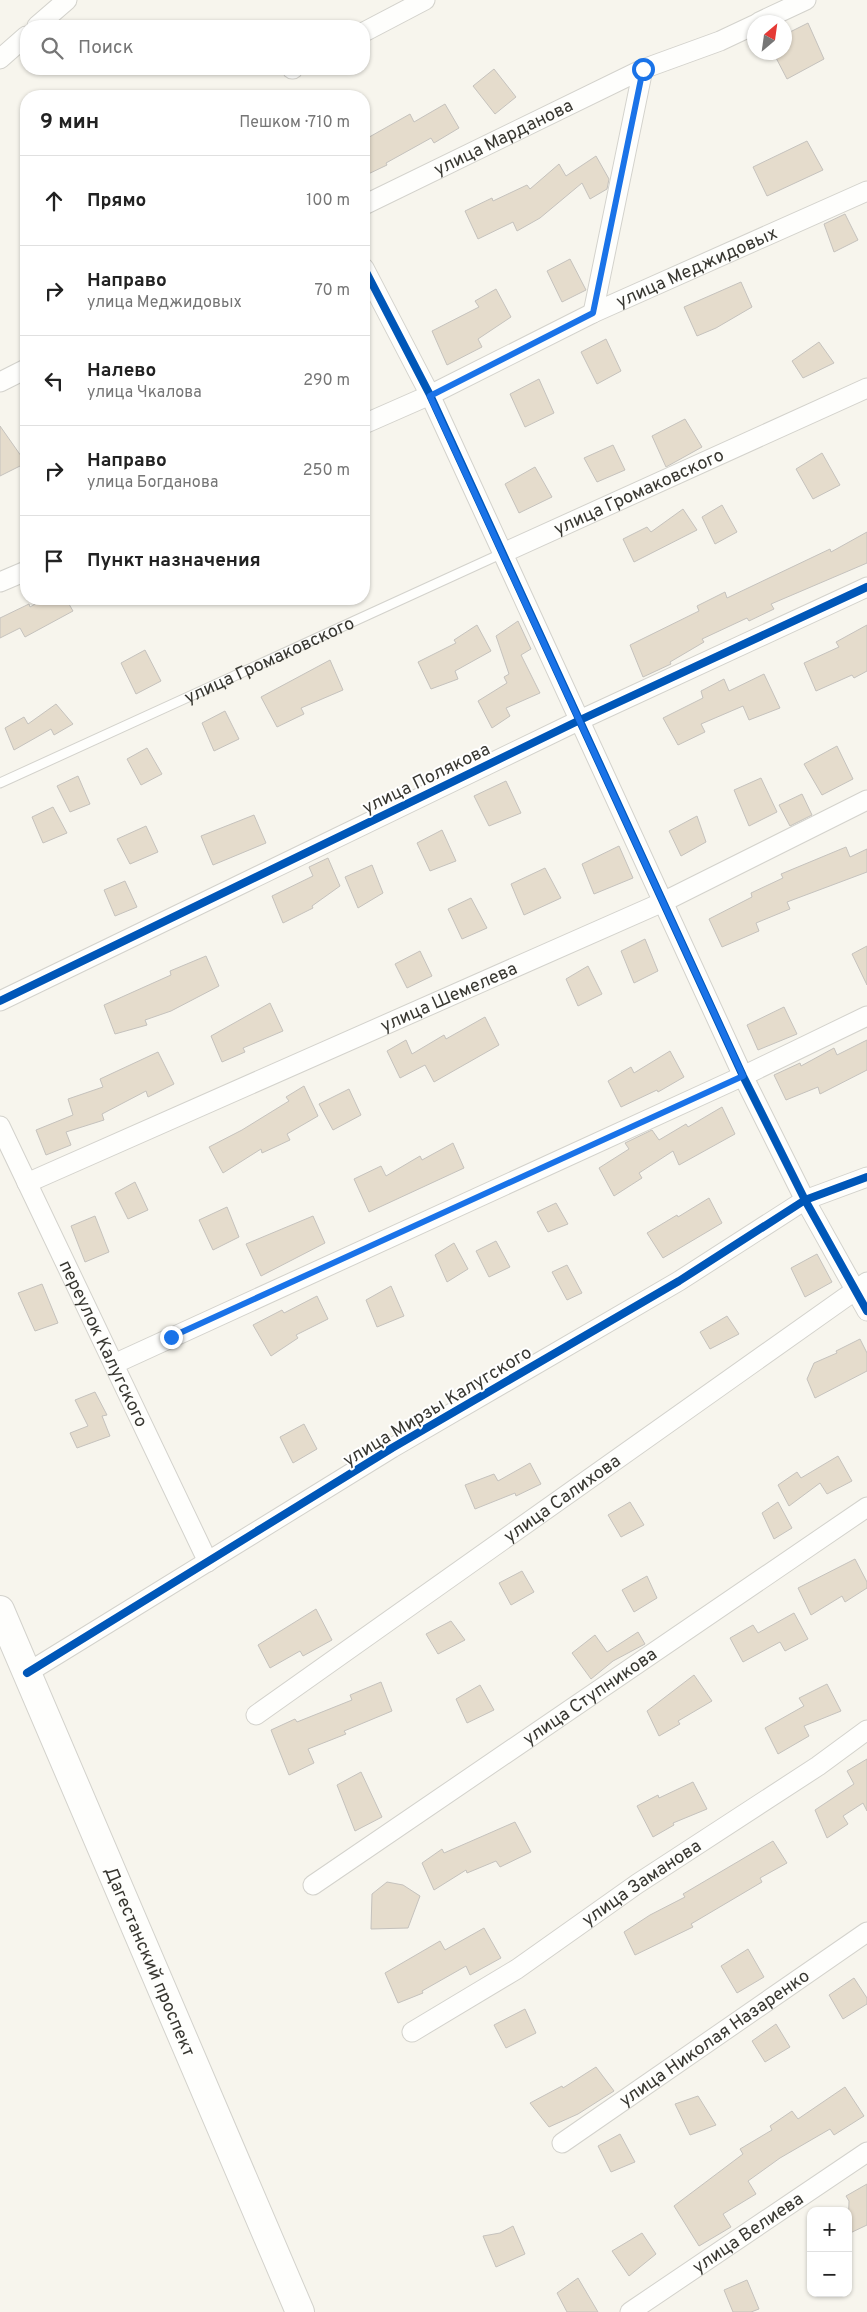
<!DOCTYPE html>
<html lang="ru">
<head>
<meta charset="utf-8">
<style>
  :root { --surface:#fff; --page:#f6f6f6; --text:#222; --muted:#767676; --line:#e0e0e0 }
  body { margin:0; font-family:Overpass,sans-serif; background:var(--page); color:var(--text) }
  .controls { position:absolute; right:15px; bottom:15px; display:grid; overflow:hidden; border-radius:10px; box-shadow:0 1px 4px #0004 }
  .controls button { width:45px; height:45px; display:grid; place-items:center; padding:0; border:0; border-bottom:1px solid var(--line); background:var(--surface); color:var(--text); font:25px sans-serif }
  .compass { position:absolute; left:747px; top:15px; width:45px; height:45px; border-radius:50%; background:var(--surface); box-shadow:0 1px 4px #0004; rotate:29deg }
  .stop { position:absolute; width:15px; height:15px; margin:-11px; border:4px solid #1a73e8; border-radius:50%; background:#fff }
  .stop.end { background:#1a73e8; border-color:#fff; box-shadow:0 1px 5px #0008 }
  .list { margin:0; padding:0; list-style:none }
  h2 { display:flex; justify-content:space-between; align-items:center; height:65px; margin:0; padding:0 20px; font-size:21px }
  h2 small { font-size:16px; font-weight:400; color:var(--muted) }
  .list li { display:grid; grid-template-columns:32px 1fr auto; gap:15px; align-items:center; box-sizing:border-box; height:90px; padding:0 20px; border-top:1px solid var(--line) }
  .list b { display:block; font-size:19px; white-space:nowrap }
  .list p { margin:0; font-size:16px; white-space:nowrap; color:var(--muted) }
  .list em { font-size:16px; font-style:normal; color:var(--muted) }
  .icon { flex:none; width:28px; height:28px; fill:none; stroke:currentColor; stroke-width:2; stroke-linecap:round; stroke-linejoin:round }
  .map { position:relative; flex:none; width:867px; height:2312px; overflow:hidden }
  .search { position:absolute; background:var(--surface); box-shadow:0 1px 4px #0004; left:20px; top:20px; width:350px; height:55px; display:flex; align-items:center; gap:12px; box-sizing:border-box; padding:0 18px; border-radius:20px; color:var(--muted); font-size:19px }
  .panel { position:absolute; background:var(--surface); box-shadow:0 1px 4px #0004; left:20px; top:90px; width:350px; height:515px; border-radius:20px }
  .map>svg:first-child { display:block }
</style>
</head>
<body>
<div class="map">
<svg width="867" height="2312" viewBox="0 0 867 2312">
  <rect width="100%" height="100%" fill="#f7f5ed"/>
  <!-- building -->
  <path fill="#e5dccc" stroke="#c5c2bd" d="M808 23 824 59 787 79 773 52H784V35Z
    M494 69 516 97 495 114 473 86Z
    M445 104 459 128 434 143 431 138 386 163 387 165 364 176V140L410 114 414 122Z
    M807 141 823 170 767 196 753 167Z
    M596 156 609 179 607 189 590 199 582 183 540 218 517 231 513 222 478 239 465 211 492 198 493 201 527 185 530 189 559 164 566 176Z
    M845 214 858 240 834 252 824 224Z
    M570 259 586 290 562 302 547 271Z
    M741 282 752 307 716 328 697 336 684 307Z
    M496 289 511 317 478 339 482 347 447 365 432 331 479 307 475 301Z
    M606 339 621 371 597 384 581 352Z
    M819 342 834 363 803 378 792 361Z
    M539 379 554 413 525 427 510 394Z
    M685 419 702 447 666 467 652 436Z
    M0 426 26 463 0 476Z
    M613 445 625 470 597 482 584 458Z
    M822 453 840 485 813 499 796 469Z
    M535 467 552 497 519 513 505 484Z
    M722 505 737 532 715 544 702 517Z
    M683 509 697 530 634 562 623 539 647 527 651 532Z
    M867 532V563L771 604 774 609 749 621 747 618 702 639 704 642 670 662 671 664 643 677 630 645 699 611 697 606 725 592 727 598 830 549 831 552Z
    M44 599H66L73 611 25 637 20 628 0 638V618L29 604 30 607Z
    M518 621 531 649 521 655 540 693 506 708 510 716 492 728 478 701 507 683 504 677 509 674 496 636Z
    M477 625 491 651 455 671 458 679 431 689 418 662 456 643 454 640Z
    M867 625V671L854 678 852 675 816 691 804 663 839 647 836 642Z
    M145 650 161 681 136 694 121 663Z
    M330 660 343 690 301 708 304 714 277 727 261 697Z
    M764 674 780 708 749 720 743 706 701 724 705 732 678 745 663 718 703 698 701 691 724 679 729 691Z
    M56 704 73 724 54 735 51 729 14 750 5 728 24 717 28 724Z
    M225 711 239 739 214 751 202 723Z
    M837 746 853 779 822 795 804 764Z
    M147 748 162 774 141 785 127 759Z
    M78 776 90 804 70 812 57 786Z
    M761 778 777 812 749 826 734 790Z
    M506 781 521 813 489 826 474 796Z
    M802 794 812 815 790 826 779 805Z
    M53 807 67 833 43 843 32 817Z
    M254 815 266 843 213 865 201 836Z
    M697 816 706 842 681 856 669 831Z
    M146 826 158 852 130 864 117 839Z
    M442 830 456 861 430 871 417 843Z
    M619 846 633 878 594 894 582 864Z
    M846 847 850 857 867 849V872L787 902 790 909 756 923 759 931 722 947 709 919 752 897 751 893 783 878 781 874Z
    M328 858 340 886 312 906 313 908 283 923 272 896 313 876 309 867Z
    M372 865 383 893 358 908 345 877Z
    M545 868 561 898 524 915 511 884Z
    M125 881 137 907 115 916 104 890Z
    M471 898 487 928 462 939 448 909Z
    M645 939 658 971 634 983 621 951Z
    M867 946V985L852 954Z
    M420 951 432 976 407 988 395 964Z
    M206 956 219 986 171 1011 145 1020 147 1025 115 1034 104 1005 171 975 170 971Z
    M588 966 602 994 578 1006 566 979Z
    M270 1003 283 1031 243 1048 245 1052 222 1062 211 1036Z
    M784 1007 797 1034 758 1050 747 1025Z
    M485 1017 499 1045 434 1082 425 1065 400 1078 387 1051 406 1040 412 1054 444 1035 446 1039Z
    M867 1040V1070L820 1094 818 1087 786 1100 774 1075 800 1063 801 1066 834 1048 837 1055Z
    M670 1051 684 1077 658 1092 657 1090 621 1107 608 1081 631 1067 634 1073Z
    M158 1052 174 1084 148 1097 146 1091 102 1114 104 1120 66 1132 71 1145 46 1155 36 1130 73 1115 68 1099 103 1087 100 1079Z
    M304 1086 318 1116 287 1134 290 1140 262 1153 261 1149 223 1173 209 1147 242 1130 289 1101 286 1097Z
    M349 1089 361 1115 333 1130 319 1104Z
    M722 1107 735 1134 679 1165 673 1151 639 1173 642 1178 614 1196 599 1168 629 1149 625 1143 652 1130 659 1140 686 1124 688 1127Z
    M453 1143 464 1168 369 1212 354 1179 381 1166 386 1176 420 1156 422 1160Z
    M135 1182 148 1210 128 1219 115 1193Z
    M709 1198 722 1223 663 1258 647 1233 677 1215 678 1217Z
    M556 1203 568 1224 548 1232 537 1212Z
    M227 1207 239 1237 213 1250 199 1220Z
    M95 1216 109 1252 85 1262 71 1226Z
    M313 1216 325 1243 261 1276 246 1244Z
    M496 1241 510 1267 489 1277 476 1251Z
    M454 1243 468 1269 447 1282 435 1255Z
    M817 1254 832 1282 805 1297 791 1268Z
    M567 1265 582 1293 567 1300 552 1272Z
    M42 1284 58 1323 35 1331 18 1293Z
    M391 1286 404 1316 377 1327 366 1300Z
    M317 1296 328 1319 296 1335 298 1338 271 1356 253 1325 282 1310 284 1313Z
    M727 1316 739 1334 710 1349 700 1332Z
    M860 1339 867 1353V1371L815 1398 807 1379 814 1363 837 1353 836 1351Z
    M95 1392 107 1415 102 1416 110 1436 77 1448 70 1433 88 1426 75 1400Z
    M304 1424 317 1449 293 1463 280 1437Z
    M838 1456 852 1481 827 1494 820 1483 789 1506 778 1485 797 1472 801 1478Z
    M530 1463 541 1484 516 1496 515 1493 475 1509 465 1485 494 1474 498 1481Z
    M630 1502 644 1525 621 1537 608 1515Z
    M778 1502 792 1528 774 1539 762 1513Z
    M855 1559 867 1582V1588L845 1602 842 1596 811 1615 798 1588Z
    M522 1571 534 1592 511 1605 499 1583Z
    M647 1576 657 1598 634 1612 622 1590Z
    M316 1609 332 1640 303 1656 300 1651 270 1668 258 1645Z
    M794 1613 808 1639 785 1651 780 1642 743 1662 730 1638 753 1625 758 1633Z
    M451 1621 465 1640 438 1654 426 1634Z
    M638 1632 645 1644 613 1661 591 1679 572 1653 595 1635 607 1652Z
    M694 1675 712 1701 678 1721 680 1724 659 1736 647 1711Z
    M381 1682 392 1711 344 1731 346 1734 308 1749 314 1763 289 1775 271 1730 295 1719 297 1722 352 1700 350 1695Z
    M827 1684 841 1711 804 1726 809 1736 778 1754 765 1728 804 1706 799 1698Z
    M480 1685 494 1710 467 1723 456 1699Z
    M867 1759V1811L863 1803 843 1816 848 1824 827 1838 815 1810 854 1784 847 1771Z
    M361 1772 382 1817 355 1831 337 1785Z
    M693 1782 707 1809 673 1823 674 1825 653 1837 637 1806 658 1795 659 1798Z
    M515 1822 531 1852 500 1867 496 1861 467 1873 466 1870 434 1890 422 1863 442 1849 444 1853Z
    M773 1841 787 1863 760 1878 762 1882 691 1924 693 1927 635 1955 624 1932 650 1915 685 1897 683 1894Z
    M387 1882 403 1885 420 1896 408 1928 371 1929 372 1894Z
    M484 1928 501 1958 470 1975 466 1966 422 1991 423 1993 398 2003 385 1973 440 1941 445 1950Z
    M748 1949 764 1977 737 1993 721 1966Z
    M854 1978 867 1998V2004L843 2019 829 1995Z
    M525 2009 536 2033 506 2048 494 2025Z
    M776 2024 790 2047 765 2062 752 2041Z
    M596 2067 614 2091 578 2114 549 2127 530 2103 562 2086 563 2088Z
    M845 2087 864 2116 834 2135 830 2129 780 2158 748 2181 756 2194 723 2214 731 2227 699 2246 674 2206 743 2154 740 2149 772 2130 770 2126 792 2111 798 2119Z
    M698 2096 716 2125 690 2135 675 2104Z
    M620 2134 635 2162 611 2172 598 2146Z
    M867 2184V2225L848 2234 849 2201 846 2196Z
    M513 2226 525 2254 496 2267 483 2236 500 2233Z
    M642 2233 656 2254 629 2276 612 2251Z
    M578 2278 598 2312H567L557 2293Z
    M747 2280 759 2309 751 2312H733L724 2290Z"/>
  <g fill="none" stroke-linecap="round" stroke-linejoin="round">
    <defs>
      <g id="lane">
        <path id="s1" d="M0 783 503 553"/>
      </g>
      <g id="street">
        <path d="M759 22 806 0"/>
        <path d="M37 26 67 0"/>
        <path d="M364 32 425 0"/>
        <path d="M0 59 26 36"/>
        <path d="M292 69H293"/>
        <path id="s2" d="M364 205 643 69"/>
        <path d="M364 268 430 395 743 1076 805 1200 867 1311"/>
        <path d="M593 313 643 69 720 41 754 25"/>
        <path d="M0 382 26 369"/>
        <path id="s3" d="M364 424 430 395 593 313 867 191"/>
        <path id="s4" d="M503 553 867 388"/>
        <path d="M0 582 26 571"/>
        <path d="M0 1001 580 720 867 587"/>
        <path id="s5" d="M0 1126 208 1562"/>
        <path id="s6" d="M27 1183 663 902 867 800"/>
        <path d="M114 1364 743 1076 867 1016"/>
        <path d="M27 1673 392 1448 679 1281 805 1200 867 1177"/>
        <path id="s7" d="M256 1715 867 1282"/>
        <path id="s8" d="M313 1885 867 1507"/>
        <path id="s9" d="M412 2032 517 1969 637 1884 818 1766 867 1730"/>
        <path id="s10" d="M562 2143 867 1932"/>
        <path id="s11" d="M630 2312 867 2152"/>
      </g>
      <g id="highway">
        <path id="s12" d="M0 1610 300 2312"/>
      </g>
    </defs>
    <!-- lane casing -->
    <use href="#lane" stroke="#d3d2cc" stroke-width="11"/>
    <!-- street casing -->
    <use href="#street" stroke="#d3d2cc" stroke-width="21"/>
    <!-- highway casing -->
    <use href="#highway" stroke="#d3d2cc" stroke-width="30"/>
    <!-- lane -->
    <use href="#lane" stroke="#fefefc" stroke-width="9"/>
    <!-- street -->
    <use href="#street" stroke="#fefefc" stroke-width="19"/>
    <!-- highway -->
    <use href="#highway" stroke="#fefefc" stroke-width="28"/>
    <defs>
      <path id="cycleway" d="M364 268 430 395 743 1076 805 1200 867 1311
        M0 1001 580 720 867 587
        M27 1673 392 1448 679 1281 805 1200 867 1177"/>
    </defs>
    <!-- cycleway casing -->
    <use href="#cycleway" stroke="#fff" stroke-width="11"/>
    <!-- cycleway -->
    <use href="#cycleway" stroke="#0057b8" stroke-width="8"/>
  </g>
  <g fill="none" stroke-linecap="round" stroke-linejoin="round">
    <!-- route -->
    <path stroke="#1a73e8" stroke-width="6" d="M171 1337 743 1076 430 396 593 313 643 69"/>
  </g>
  <g text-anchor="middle" stroke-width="4" stroke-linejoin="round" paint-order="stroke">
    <!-- street labels -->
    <g font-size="18" fill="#383731" stroke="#fff">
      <text dy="6" stroke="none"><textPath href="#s2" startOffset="155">улица Марданова</textPath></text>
      <text dy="6" stroke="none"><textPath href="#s3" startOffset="368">улица Меджидовых</textPath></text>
      <text dy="6" stroke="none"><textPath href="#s4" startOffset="149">улица Громаковского</textPath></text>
      <text dy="6" stroke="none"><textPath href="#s1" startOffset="296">улица Громаковского</textPath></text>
      <text transform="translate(426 778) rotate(-26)" y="6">улица Полякова</text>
      <text dy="6" stroke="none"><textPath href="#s6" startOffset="461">улица Шемелева</textPath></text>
      <text dy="6" stroke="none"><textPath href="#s5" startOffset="241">переулок Калугского</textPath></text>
      <text transform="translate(437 1406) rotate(-31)" y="6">улица Мирзы Калугского</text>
      <text dy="6" stroke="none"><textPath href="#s7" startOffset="375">улица Салихова</textPath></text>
      <text dy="6" stroke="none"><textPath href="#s8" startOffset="335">улица Ступникова</textPath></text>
      <text dy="6" stroke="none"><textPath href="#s9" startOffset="274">улица Заманова</textPath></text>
      <text dy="6" stroke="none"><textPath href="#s12" startOffset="382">Дагестанский проспект</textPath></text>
      <text dy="6" stroke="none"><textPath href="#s10" startOffset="185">улица Николая Назаренко</textPath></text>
      <text dy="6" stroke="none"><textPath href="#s11" startOffset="142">улица Велиева</textPath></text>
    </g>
  </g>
</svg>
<div class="controls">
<button>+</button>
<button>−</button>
</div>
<svg class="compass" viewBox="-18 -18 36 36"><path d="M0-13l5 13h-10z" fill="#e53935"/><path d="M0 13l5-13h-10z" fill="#767676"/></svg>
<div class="stop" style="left:643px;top:69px"></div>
<div class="stop end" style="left:171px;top:1337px"></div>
<div class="search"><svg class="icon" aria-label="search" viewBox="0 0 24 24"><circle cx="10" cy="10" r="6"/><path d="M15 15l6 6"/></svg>Поиск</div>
<section class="panel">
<h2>9 мин<small>Пешком · 710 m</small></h2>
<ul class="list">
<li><svg class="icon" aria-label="ahead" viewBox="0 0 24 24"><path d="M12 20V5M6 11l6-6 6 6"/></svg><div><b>Прямо</b></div><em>100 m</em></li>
<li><svg class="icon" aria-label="right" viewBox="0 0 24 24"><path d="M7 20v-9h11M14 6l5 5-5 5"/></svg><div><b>Направо</b><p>улица Меджидовых</p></div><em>70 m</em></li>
<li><svg class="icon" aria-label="left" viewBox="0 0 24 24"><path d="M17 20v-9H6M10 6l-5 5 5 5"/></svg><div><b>Налево</b><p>улица Чкалова</p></div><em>290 m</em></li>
<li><svg class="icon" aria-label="right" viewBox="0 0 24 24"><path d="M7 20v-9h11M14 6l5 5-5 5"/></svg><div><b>Направо</b><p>улица Богданова</p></div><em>250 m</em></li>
<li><svg class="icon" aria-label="arrive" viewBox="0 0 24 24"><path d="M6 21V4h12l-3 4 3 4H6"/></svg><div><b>Пункт назначения</b></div></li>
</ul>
</section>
</div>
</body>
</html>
